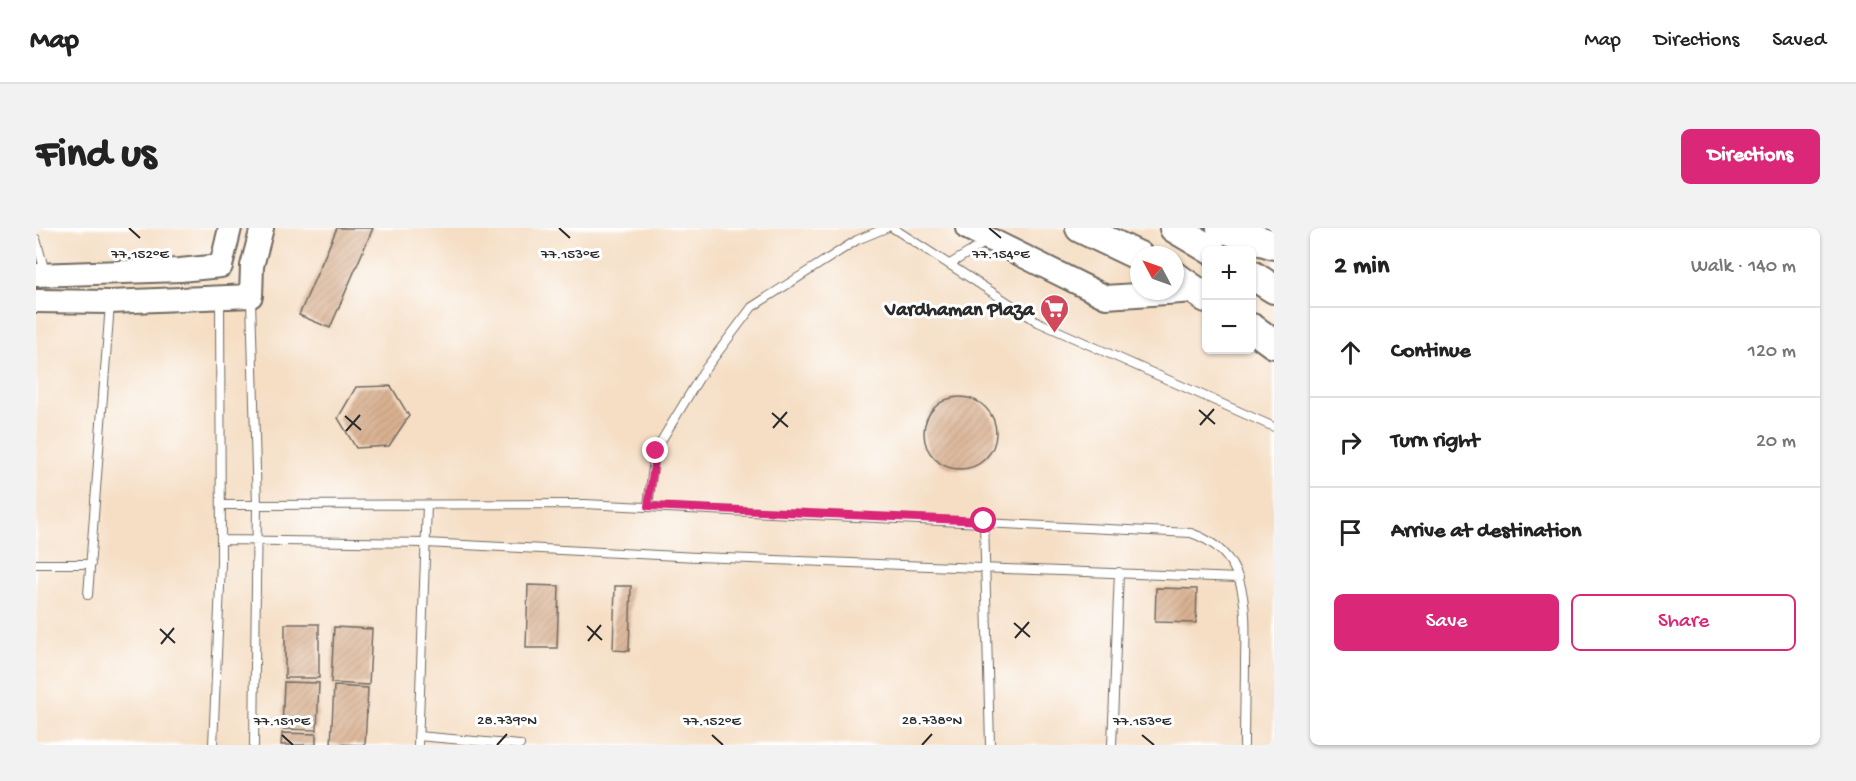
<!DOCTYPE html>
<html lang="en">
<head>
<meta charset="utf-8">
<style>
  :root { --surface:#fff; --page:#f2f2f2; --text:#222; --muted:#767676; --line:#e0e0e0; --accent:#db2777 }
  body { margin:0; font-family:"Gochi Hand",sans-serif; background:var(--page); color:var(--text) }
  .controls { position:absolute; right:18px; top:18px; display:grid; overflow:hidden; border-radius:9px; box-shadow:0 2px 4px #0004 }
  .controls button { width:54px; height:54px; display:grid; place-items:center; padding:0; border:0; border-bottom:2px solid var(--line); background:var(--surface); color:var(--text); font:30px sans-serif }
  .compass { position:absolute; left:1094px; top:18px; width:54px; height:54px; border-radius:50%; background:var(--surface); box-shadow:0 2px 4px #0004; rotate:311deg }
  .stop { position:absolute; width:18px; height:18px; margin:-14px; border:4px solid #db2777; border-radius:50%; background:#fff }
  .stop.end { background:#db2777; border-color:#fff; box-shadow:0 2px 6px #0008 }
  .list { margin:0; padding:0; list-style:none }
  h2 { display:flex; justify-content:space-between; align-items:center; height:78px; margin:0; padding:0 24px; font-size:26px }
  h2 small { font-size:20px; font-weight:400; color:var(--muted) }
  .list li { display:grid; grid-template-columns:39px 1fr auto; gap:18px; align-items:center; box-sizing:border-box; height:90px; padding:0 24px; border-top:2px solid var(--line) }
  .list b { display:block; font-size:22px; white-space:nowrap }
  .list em { font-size:20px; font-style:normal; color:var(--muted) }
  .actions { display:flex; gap:12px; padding:18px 24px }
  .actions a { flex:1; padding:14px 0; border:2px solid var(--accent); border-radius:9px; text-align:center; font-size:21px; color:var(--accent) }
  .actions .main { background:var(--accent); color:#fff }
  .icon { flex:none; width:33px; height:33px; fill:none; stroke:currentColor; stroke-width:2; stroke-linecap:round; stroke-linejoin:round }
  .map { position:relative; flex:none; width:1238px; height:517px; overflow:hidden; border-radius:9px }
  header { display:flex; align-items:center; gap:36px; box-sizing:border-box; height:84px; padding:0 30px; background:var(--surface); border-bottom:2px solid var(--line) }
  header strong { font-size:28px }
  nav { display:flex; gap:33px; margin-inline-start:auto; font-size:21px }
  .intro { display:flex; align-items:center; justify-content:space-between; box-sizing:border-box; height:144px; padding:0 36px }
  h1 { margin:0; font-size:42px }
  .button { padding:15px 27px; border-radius:9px; background:var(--accent); color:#fff; font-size:21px; font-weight:700 }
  main { display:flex; gap:36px; padding:0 36px }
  aside { flex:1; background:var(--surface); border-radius:9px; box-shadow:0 2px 4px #0004 }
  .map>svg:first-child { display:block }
</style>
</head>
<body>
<header>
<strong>Map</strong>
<nav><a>Map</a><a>Directions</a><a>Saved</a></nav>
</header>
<div class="intro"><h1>Find us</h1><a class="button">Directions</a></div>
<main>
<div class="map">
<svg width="1238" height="517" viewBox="0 0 1238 517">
  <defs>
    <pattern id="building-hatch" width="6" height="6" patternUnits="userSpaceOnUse" patternTransform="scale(1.5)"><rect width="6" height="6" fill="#d9b191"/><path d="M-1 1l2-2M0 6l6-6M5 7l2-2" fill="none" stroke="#ba987d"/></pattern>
  </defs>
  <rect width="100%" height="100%" fill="#fff"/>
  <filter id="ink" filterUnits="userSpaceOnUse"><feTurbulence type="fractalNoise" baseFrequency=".0167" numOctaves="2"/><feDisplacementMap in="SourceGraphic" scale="12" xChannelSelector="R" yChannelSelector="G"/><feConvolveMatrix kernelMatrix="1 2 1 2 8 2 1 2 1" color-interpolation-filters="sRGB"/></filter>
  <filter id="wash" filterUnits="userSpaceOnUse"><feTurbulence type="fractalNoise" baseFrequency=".008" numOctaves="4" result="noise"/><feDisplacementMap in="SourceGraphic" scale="24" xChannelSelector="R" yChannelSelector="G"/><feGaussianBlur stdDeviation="1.35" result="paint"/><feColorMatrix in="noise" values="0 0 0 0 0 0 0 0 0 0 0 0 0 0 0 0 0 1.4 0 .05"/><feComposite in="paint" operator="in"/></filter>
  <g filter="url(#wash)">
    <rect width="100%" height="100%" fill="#f5dec4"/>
    <g id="blocks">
      <!-- building -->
      <path fill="url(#building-hatch)" d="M301 0H337L294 100 263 87Z
        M355 158 373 188 353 218 320 220 302 190 320 159Z
        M888 205a36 36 0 1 1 72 0a36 36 0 1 1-72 0Z
        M492 357 523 358 521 420H490Z
        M579 358H595L593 423 577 422Z
        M1120 360 1161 361 1160 395 1119 394Z
        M249 396H283V450H249Z
        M298 399 336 401 333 457 295 455Z
        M248 454 283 455 281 502 246 501Z
        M298 458 332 460 329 517 295 516Z
        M246 505 280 506V517H245Z"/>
    </g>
  </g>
  <g filter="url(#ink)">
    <use href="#blocks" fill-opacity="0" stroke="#726a61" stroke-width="1.5"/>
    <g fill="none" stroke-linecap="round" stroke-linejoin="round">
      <defs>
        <path id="lane" d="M857 0 1002 94 1238 199
          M0 11 9 44
          M914 36 950 14
          M215 72 221 277 218 517
          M185 277 548 276 1155 305C1214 325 1210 381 1209 433 1209 461 1208 489 1208 517
          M612 278 619 223 667 144 716 79 821 12 850 0
          M948 293 954 517
          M185 312 390 315 661 329 1203 350
          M0 336H55
          M52 367 74 76
          M382 508 484 517
          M177 517 185 335 184 72
          M382 517 391 277
          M1076 517 1083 344"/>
        <path id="secondary" d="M931 0 1070 69 1160 63
          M0 47 144 42 185 38 194 0
          M0 73 74 74 215 68 216 38 226 0"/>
        <path id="highway" d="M1044 0 1103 28
          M1138 0 1175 22
          M1185 0 1238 17
          M1216 47 1238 61
          M1139 48 1170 70
          M1216 100 1238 116"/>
      </defs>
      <!-- lane casing -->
      <use href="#lane" stroke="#726a61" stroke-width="10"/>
      <!-- secondary casing -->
      <use href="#secondary" stroke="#726a61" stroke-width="26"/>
      <!-- highway casing -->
      <use href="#highway" stroke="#726a61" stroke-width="32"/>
      <!-- lane -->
      <use href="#lane" stroke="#fff" stroke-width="8"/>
      <!-- secondary -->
      <use href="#secondary" stroke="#fff" stroke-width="22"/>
      <!-- highway -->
      <use href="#highway" stroke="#fff" stroke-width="28"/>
    </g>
  </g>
  <g fill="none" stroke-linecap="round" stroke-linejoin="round" filter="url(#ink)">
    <!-- route -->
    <path stroke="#db2777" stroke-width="8" d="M620 223 612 278 948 293"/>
  </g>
  <!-- ticks -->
  <path fill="none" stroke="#2b2b2b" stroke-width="2" d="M93 0 104 10M523 0 534 10M953 0 965 10M1163 182 1179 196M736 185 752 199M309 188 325 202M1164 197 1178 181M737 200 751 184M310 203 324 187M978 395 994 409M551 398 566 412M124 401 139 415M979 410 993 394M552 413 565 397M125 416 138 400M246 507 257 517M676 507 687 517M1106 507 1118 517M461 517 471 506M886 517 896 506"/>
  <!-- icons -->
  <defs>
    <symbol id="supermarket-pin" viewBox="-11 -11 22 30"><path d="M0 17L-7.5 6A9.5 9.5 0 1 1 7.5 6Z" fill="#d1495b" stroke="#fff"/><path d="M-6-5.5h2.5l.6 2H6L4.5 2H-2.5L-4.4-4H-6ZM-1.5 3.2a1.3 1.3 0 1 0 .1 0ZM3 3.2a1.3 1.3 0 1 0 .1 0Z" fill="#fff"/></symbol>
  </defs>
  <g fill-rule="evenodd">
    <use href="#supermarket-pin" x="1002" y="64" width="33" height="45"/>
  </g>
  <g text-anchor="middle" stroke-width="6" stroke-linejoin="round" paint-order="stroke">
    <!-- poi labels -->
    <g font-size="20" font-weight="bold" fill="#2b2b2b" stroke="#fff" text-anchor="end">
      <text x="998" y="87">Vardhaman Plaza</text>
    </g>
  </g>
  <g font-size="15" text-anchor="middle" fill="#2b2b2b" stroke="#fff" stroke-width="6" stroke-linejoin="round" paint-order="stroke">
    <text x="104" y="30">77.152°E</text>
    <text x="534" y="30">77.153°E</text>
    <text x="965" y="30">77.154°E</text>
    <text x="471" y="496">28.739°N</text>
    <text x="896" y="496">28.738°N</text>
    <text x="246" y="497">77.151°E</text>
    <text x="676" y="497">77.152°E</text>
    <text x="1106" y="497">77.153°E</text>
  </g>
</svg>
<div class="controls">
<button>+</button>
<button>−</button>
</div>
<svg class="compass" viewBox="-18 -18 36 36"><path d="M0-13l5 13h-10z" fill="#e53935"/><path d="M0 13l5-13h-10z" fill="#767676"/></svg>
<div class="stop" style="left:948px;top:293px"></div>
<div class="stop end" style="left:620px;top:223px"></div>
</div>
<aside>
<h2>2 min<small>Walk · 140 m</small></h2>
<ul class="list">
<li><svg class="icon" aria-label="ahead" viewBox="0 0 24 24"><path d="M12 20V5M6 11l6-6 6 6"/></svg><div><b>Continue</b></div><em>120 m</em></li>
<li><svg class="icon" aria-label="right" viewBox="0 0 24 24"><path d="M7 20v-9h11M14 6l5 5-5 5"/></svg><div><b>Turn right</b></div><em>20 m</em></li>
<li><svg class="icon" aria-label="arrive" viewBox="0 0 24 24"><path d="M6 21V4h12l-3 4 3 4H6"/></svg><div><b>Arrive at destination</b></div></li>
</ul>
<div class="actions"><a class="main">Save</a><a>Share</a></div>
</aside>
</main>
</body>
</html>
